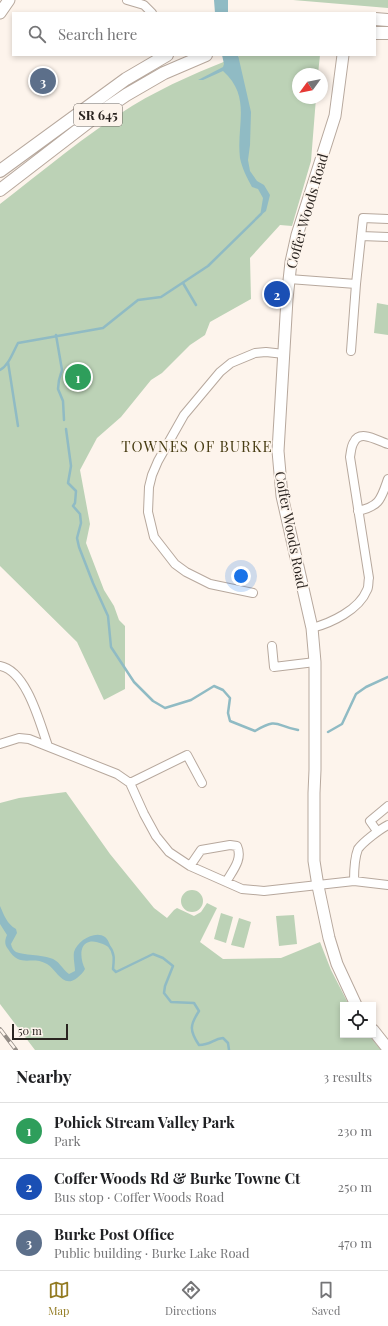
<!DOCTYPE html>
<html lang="en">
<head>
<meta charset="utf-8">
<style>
  :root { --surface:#fff; --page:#f6f6f6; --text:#202124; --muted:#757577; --line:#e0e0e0; --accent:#937b22 }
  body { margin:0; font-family:"Playfair Display",serif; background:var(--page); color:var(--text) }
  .controls { position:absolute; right:12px; bottom:12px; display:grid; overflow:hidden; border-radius:0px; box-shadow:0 2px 6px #0003 }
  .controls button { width:36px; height:36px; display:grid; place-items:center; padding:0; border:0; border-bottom:1px solid var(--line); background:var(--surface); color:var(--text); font:20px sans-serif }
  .compass { position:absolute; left:292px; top:68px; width:36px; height:36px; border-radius:50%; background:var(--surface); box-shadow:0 2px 6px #0003; rotate:237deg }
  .scale { position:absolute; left:12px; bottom:10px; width:56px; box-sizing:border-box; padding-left:4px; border:2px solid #2a2420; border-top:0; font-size:11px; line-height:14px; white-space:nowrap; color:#2a2420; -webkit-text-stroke:3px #fdf4ec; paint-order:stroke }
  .you { position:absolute; left:241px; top:576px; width:14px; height:14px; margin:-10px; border:3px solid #fff; border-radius:50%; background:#1a73e8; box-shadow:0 0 0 6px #1a73e833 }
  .badge { display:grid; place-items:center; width:26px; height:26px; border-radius:50%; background:var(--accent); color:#fff; font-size:13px; font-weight:700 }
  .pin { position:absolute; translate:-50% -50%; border:2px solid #fff; box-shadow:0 1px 4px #0006 }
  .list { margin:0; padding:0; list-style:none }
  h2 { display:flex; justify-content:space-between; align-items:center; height:52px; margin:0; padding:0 16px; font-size:17px }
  h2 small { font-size:13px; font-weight:400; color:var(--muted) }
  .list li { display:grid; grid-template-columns:26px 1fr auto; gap:12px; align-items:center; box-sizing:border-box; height:56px; padding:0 16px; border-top:1px solid var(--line) }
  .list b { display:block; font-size:15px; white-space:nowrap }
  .list p { margin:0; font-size:13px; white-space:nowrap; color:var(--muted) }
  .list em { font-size:13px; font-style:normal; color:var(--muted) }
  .icon { flex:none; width:22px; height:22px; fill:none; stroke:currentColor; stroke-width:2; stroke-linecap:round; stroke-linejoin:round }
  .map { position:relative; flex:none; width:388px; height:1050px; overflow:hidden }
  .search { position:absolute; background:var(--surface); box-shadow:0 2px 6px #0003; left:12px; right:12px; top:12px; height:44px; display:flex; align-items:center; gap:10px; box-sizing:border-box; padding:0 14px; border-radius:0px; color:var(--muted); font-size:15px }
  .sheet { height:220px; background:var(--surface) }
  nav { display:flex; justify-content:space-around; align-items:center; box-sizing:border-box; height:56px; border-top:1px solid var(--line); background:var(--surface); font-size:11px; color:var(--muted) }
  nav a { display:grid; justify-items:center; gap:2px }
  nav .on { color:var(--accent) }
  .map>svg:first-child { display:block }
</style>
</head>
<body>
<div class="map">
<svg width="388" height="1050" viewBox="0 0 388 1050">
  <rect width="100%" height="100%" fill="#fdf4ec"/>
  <!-- green -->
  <path fill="#bcd2b6" d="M293 0H388V8Z
    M242 55H320L318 74H298V98H316L311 161 292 226 280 225 250 258 251 299 210 322 205 335 190 345 162 373 151 380 121 417 97 438 80 470 90 524 86 543 104 590 114 606 119 620 125 626V689L104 700 77 642 0 566V204C43 171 85 135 132 106 167 85 204 69 242 55Z
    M377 303 388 305V335L374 333Z
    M66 792 110 854 154 908 167 918 174 910 177 908 194 916 201 912 207 903 217 908 200 942 223 959 281 958 320 942 331 970 349 1005H343V1035H369L381 1050H35L0 1004V803L19 798Z
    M181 901a11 11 0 1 1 22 0a11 11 0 1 1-22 0Z
    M221 913 233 917 226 943 214 939Z
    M294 915 297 944 279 946 276 916Z
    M239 918 251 922 244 948 231 945Z"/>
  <!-- water -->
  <path fill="#90bbc4" d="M214 0H228V13H215Z
    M222 55H238L251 112 250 145 248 160 250 171 257 181 264 185 270 195 266 211 260 216 263 198 258 189 252 187C247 178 242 168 240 158 236 125 252 97 223 71L203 80H198L223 67 224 64Z
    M0 906C4 915 7 924 16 929L17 933 11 944C12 948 13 950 16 952 23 955 42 955 50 958 59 960 62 969 69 974L75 971C75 966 73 958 74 952 77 941 95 930 105 937 108 939 110 945 111 948 105 945 96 940 89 942 78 945 81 961 85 969 83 973 80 975 77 978 63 989 57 970 47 964 31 955 20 969 8 949 4 944 5 940 7 935L0 924Z"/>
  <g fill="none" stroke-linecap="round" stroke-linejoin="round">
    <!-- stream -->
    <path stroke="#90bbc4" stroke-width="2.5" d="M183 283 196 305
      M56 335 62 370 59 380 58 389 63 401 64 420
      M8 362 18 426
      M0 370C9 365 13 352 18 343L103 328 138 300 161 297 208 266 261 214
      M66 429 71 466 68 483 76 491 75 503 73 506 80 514 81 523 77 538 79 547 93 583 108 616 111 647 134 682 153 701 165 708 191 700 214 686 223 690 230 698 228 713 230 721 255 731C279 717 275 726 298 730
      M328 732 342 724 356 694 366 687 388 677
      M109 946C115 953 114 960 113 969L116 972 153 954 163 958 173 966 165 986 164 993 171 1002 194 1003 199 1011C190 1025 189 1030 199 1045 211 1045 213 1039 223 1038L228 1043 229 1050"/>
    <defs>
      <path id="street" d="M127 0 144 5 152 13
        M361 236 388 237
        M289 279 356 284
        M351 351 356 284 363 218 388 219
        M358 511C380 506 381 499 388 479
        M253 593 210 584 186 572 175 564 154 537 148 512 149 487 152 475 158 461 184 415 220 372 231 363 255 353 266 352 284 354
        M312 628C331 623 359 610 367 590 369 587 368 581 369 578L350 457C351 452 351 446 354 442 360 429 378 441 388 444
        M272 646 274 667 315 662
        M0 666C27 671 40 724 48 746
        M0 744 19 738 29 739 117 774 130 783 144 814 156 836 169 852 190 866 242 889 264 891 354 881 388 885
        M130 783 187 755 202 783
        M377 831 370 821 388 806
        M190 866 201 850 230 845 237 846C243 859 233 870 226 882
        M354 881C354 871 354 859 358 849 363 842 380 829 388 825"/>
      <path id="secondary" d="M0 13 9 0
        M343 55 335 116 297 235 291 262 287 299 278 451 282 496 312 628 315 662V770L314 793V861L318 886 329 938 337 964 356 1005
        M373 1030 388 1049"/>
      <path id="primary" d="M375 19 388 20
        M375 33H388
        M0 171 126 79 167 55
        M0 190 104 110 126 95 164 73 206 55"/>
    </defs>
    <!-- street casing -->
    <use href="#street" stroke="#b7a89d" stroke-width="10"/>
    <!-- secondary casing -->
    <use href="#secondary" stroke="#b7a89d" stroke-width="13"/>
    <!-- primary casing -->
    <use href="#primary" stroke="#b7a89d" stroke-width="14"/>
    <!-- street -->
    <use href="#street" stroke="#fff" stroke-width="8"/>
    <!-- secondary -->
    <use href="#secondary" stroke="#fff" stroke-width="11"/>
    <!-- primary -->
    <use href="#primary" stroke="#fff" stroke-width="12"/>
    <defs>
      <path id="rail" d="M0 1029 16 1050"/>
    </defs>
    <!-- rail casing -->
    <use href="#rail" stroke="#938c86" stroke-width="4"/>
    <!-- rail -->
    <use href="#rail" stroke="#fdf4ec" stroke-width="2.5" stroke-dasharray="8" stroke-linecap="butt"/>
  </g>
  <g text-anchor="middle" stroke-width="3.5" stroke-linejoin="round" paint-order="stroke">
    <!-- shield labels -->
    <rect fill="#fdf4ec" stroke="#69625d" stroke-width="1" x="74" y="104" width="48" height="22" rx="3"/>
    <g font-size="13" font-weight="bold" fill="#2a2420">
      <text x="98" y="120">SR 645</text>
    </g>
    <!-- street labels -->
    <g font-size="14" fill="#2a2420" stroke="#fdf4ec">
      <text transform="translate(307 211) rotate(-74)" y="5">Coffer Woods Road</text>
      <text transform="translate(291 530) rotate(79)" y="5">Coffer Woods Road</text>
    </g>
    <!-- neighbourhood labels -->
    <g font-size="15" letter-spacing="1" fill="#493e15" stroke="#fdf4ec">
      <text x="197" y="452">TOWNES OF BURKE</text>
    </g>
  </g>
</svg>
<div class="controls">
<button><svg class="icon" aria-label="locate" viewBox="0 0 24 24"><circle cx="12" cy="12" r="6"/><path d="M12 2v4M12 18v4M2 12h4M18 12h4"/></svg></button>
</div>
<svg class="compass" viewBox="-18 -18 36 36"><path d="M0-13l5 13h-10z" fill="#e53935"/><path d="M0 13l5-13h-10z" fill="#757577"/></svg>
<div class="scale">50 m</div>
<div class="you"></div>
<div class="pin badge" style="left:78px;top:377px;background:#2e9e5b">1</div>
<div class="pin badge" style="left:277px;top:294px;background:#1a4fb4">2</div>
<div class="pin badge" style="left:43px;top:81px;background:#5c6f8a">3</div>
<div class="search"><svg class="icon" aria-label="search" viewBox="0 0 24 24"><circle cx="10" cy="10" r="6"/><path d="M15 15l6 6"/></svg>Search here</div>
</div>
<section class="sheet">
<h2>Nearby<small>3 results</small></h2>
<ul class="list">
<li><span class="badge" style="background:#2e9e5b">1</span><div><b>Pohick Stream Valley Park</b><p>Park</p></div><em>230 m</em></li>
<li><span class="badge" style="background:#1a4fb4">2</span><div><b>Coffer Woods Rd &amp; Burke Towne Ct</b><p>Bus stop · Coffer Woods Road</p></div><em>250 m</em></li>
<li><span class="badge" style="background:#5c6f8a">3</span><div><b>Burke Post Office</b><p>Public building · Burke Lake Road</p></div><em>470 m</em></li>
</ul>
</section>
<nav>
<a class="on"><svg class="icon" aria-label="map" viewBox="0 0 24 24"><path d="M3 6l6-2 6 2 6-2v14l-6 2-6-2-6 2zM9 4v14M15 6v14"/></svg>Map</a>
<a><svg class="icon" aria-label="directions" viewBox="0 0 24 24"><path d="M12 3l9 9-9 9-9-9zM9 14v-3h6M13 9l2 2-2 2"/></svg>Directions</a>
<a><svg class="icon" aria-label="saved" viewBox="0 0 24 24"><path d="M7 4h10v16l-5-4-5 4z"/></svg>Saved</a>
</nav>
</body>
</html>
